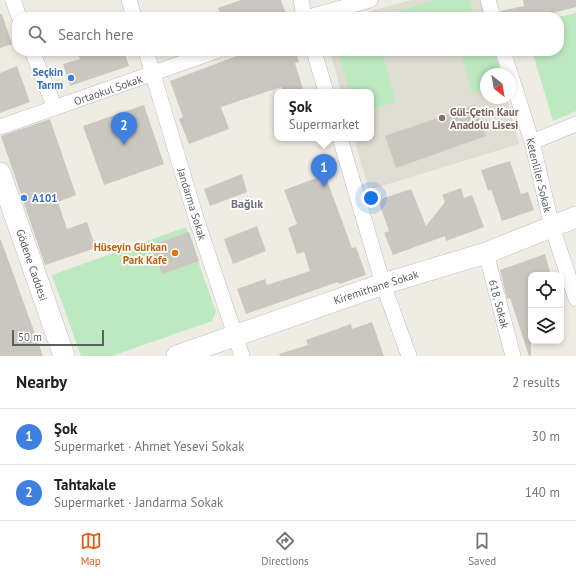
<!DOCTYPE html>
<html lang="en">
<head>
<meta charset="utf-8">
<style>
  :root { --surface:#fff; --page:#f2f2f2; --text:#222; --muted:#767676; --line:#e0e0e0; --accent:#ea580c }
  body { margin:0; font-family:"PT Sans",sans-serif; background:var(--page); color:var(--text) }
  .controls { position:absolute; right:12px; bottom:12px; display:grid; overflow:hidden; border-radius:8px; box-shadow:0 2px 6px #0003 }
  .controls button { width:36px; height:36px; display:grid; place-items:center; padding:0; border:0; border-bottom:1px solid var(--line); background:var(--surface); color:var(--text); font:20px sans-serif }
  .compass { position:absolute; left:480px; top:68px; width:36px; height:36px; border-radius:50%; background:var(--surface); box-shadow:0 2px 6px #0003; rotate:149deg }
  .scale { position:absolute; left:12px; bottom:10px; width:92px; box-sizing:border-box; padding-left:4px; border:2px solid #5b5e65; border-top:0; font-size:11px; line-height:14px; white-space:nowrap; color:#5b5e65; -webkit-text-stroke:3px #fff; paint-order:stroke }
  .you { position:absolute; left:371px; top:198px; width:14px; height:14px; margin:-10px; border:3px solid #fff; border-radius:50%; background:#1a73e8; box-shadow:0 0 0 6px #1a73e833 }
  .badge { display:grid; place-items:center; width:26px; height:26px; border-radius:50%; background:var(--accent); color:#fff; font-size:13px; font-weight:700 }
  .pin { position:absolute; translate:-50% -33px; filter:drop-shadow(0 1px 2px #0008) }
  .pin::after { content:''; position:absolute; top:21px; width:14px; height:12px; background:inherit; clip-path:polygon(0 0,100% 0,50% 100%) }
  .popup { position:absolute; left:274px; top:89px; width:100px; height:52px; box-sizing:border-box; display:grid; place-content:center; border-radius:8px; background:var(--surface); filter:drop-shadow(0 1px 3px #0005); font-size:13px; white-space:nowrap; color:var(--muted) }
  .popup b { font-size:15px; color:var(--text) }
  .popup::after { content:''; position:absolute; left:50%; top:100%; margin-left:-8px; border:8px solid transparent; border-top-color:var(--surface) }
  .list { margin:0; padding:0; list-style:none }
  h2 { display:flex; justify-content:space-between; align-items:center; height:52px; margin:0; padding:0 16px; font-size:17px }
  h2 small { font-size:13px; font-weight:400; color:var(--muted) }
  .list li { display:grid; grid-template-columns:26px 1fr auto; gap:12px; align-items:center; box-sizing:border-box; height:56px; padding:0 16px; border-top:1px solid var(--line) }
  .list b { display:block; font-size:15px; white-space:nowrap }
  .list p { margin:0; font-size:13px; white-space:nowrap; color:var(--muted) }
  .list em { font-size:13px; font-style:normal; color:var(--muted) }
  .icon { flex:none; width:22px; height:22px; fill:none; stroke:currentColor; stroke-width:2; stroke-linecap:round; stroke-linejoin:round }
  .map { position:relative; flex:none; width:576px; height:356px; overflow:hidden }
  .search { position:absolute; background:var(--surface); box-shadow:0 2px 6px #0003; left:12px; right:12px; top:12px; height:44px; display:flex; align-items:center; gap:10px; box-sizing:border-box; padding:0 14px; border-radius:16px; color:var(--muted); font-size:15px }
  .sheet { height:164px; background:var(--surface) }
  nav { display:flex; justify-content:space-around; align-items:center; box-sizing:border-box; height:56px; border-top:1px solid var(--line); background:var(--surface); font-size:11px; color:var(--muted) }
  nav a { display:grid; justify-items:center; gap:2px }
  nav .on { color:var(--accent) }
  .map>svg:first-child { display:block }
</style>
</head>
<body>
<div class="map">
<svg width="576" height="356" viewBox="0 0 576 356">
  <rect width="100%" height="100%" fill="#efede3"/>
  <!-- education -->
  <path fill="#dfddd2" d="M412 0H481L486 17H348Z
    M330 51H494L501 74H486V98H507L519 144 369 190 354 138H371V92H341Z"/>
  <!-- green -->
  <path fill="#bde9c1" d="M436 0H470L474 17H385L384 15Z
    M576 13V111L553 121 532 51H559V17Z
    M338 51H382L396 102 371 109V92H349Z
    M460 51H494L501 74H486V90L472 94Z
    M186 227 216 312 212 321 112 356H81L52 275Z"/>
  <!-- building -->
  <path fill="#cac7c0" d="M241 0H281L287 17H222L218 8Z
    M523 0H576V7L537 17H502L501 11 524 6Z
    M0 14H2L12 44 0 48Z
    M77 51H124L129 66 70 86 63 64 80 59Z
    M250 51H295L299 62 295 63 303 89 293 92H283L281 87 221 107 229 129 189 144 179 119 183 117 170 81Z
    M17 66 30 102 0 113V73Z
    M144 105 164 164 104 185 83 126Z
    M475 105 486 136 396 168 385 136Z
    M50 119 76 195 58 202 67 229 87 222 96 248 45 265 1 136Z
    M510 161 521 194 528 192 534 210 502 221 491 189 488 191 481 170Z
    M242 174 247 192 210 206 204 189Z
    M325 175 352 248 356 247 366 275 339 284 338 282 246 314 237 289 265 279 267 285 310 271 304 252 297 254 288 228 297 224 284 190Z
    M461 188 464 198 472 195 484 227 446 241 445 236 393 255 384 233 389 231 378 200 411 189 426 226 445 202 442 195Z
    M257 226 266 251 233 264 224 239Z
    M189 232 199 261 162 274 152 245Z
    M0 240H1L43 356H0Z
    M545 254 551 275H531V356H529L510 298 507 299 500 270Z
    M372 322 384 356H280L279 354 308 345 306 340 351 324 352 329Z"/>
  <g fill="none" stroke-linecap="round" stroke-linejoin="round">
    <defs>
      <path id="street" d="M13 0 19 17
        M129 0 134 17
        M301 0 304 17
        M488 0 493 17
        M309 17 370 0
        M32 51 55 108
        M146 51 196 218 242 356
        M314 51 326 92
        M503 51 532 142 552 227 576 299
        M0 127 216 51
        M340 138 383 284 409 356
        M532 142 576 124
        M486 253 513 356"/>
      <path id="secondary" d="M0 173 64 356
        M177 356 383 284 486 253 576 217"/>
    </defs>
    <!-- street casing -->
    <use href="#street" stroke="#bbbcc3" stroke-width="16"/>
    <!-- secondary casing -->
    <use href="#secondary" stroke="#bcbec5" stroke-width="22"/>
    <!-- street -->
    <use href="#street" stroke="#fff" stroke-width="15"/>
    <!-- secondary -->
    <use href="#secondary" stroke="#fff" stroke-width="21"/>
  </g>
  <!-- markers -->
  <g fill="#3f7fe0" stroke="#fff" stroke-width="1.5">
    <circle cx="71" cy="78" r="4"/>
    <circle cx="24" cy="198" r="4"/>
  </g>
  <circle fill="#8d6e63" stroke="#fff" stroke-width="1.5" cx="442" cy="118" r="4"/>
  <circle fill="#e8710a" stroke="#fff" stroke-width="1.5" cx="175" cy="253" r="4"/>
  <g text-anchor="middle" stroke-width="3.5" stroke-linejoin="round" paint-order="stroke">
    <!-- shop labels -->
    <g font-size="11" font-weight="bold" fill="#366cbe" stroke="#fff" text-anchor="end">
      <text x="63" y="76">Seçkin<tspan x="63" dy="13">Tarım</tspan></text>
      <text x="32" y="202" text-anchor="start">A101</text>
    </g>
    <!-- street labels -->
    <g font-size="11" fill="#5b5e65" stroke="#fff">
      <text transform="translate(108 90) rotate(-19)" y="4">Ortaokul Sokak</text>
      <text transform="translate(539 175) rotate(76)" y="4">Ketenliler Sokak</text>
      <text transform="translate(192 204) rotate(73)" y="4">Jandarma Sokak</text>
      <text transform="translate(32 265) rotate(71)" y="4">Gödene Caddesi</text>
      <text transform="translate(376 287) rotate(-18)" y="4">Kiremithane Sokak</text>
      <text transform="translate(499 304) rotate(75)" y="4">618. Sokak</text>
    </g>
    <!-- education labels -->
    <g font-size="11" font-weight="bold" fill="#785e54" stroke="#fff" text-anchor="start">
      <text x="450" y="116">Gül-Çetin Kaur<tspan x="450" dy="13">Anadolu Lisesi</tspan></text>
    </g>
    <!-- food labels -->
    <g font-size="11" font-weight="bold" fill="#c56008" stroke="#fff" text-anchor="end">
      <text x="167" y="251">Hüseyin Gürkan<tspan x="167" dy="13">Park Kafe</tspan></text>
    </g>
    <!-- neighbourhood labels -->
    <g font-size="12" font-weight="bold" fill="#6c7077" stroke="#fff">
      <text x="247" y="208">Bağlık</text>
    </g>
  </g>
</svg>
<div class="controls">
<button><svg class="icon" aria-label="locate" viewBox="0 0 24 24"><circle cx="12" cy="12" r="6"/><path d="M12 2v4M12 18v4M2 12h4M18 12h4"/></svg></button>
<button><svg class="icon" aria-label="layers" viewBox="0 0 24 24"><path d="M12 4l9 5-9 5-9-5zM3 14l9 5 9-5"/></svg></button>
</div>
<svg class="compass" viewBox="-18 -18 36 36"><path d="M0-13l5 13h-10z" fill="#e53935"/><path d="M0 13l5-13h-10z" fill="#767676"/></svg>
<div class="scale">50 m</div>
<div class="you"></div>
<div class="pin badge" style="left:324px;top:187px;background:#3f7fe0">1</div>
<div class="popup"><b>Şok</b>Supermarket</div>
<div class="pin badge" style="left:124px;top:145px;background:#3f7fe0">2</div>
<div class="search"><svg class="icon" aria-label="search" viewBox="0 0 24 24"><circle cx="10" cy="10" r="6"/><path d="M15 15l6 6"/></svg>Search here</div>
</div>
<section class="sheet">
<h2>Nearby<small>2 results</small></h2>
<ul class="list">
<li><span class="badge" style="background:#3f7fe0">1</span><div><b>Şok</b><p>Supermarket · Ahmet Yesevi Sokak</p></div><em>30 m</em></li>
<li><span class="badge" style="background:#3f7fe0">2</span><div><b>Tahtakale</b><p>Supermarket · Jandarma Sokak</p></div><em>140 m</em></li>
</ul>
</section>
<nav>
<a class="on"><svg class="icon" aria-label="map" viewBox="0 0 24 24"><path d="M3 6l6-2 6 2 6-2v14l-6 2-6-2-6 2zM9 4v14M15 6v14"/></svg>Map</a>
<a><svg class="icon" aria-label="directions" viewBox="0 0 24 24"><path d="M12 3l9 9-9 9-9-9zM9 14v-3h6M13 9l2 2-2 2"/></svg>Directions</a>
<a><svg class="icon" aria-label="saved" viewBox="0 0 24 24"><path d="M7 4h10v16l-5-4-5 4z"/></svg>Saved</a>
</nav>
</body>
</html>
